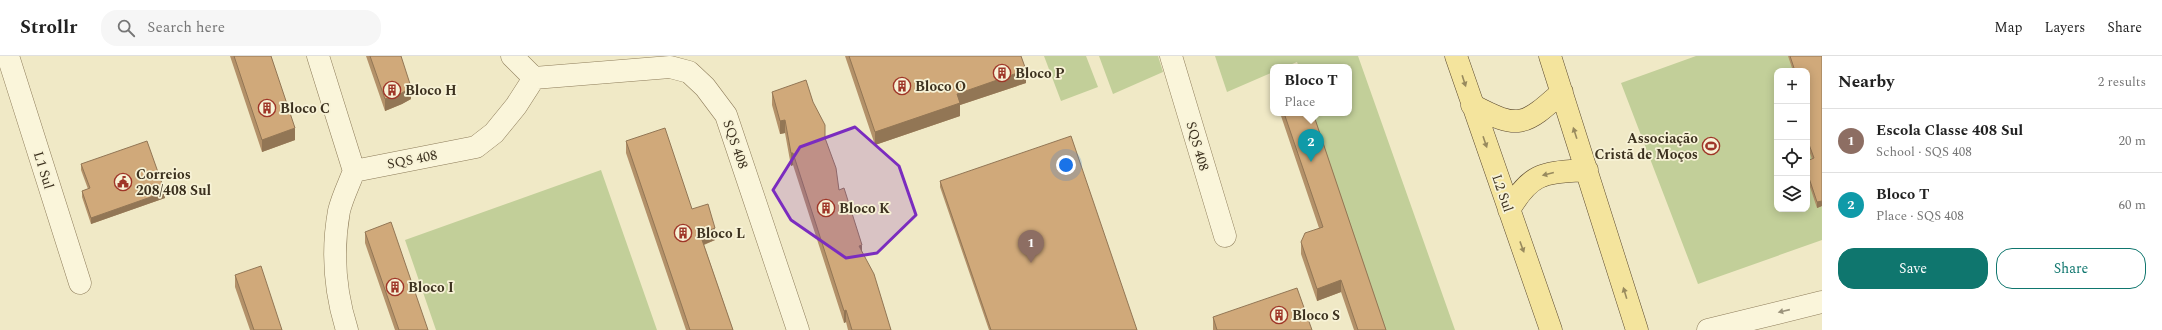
<!DOCTYPE html>
<html lang="en">
<head>
<meta charset="utf-8">
<style>
  :root { --surface:#fff; --page:#f6f6f6; --text:#222; --muted:#767676; --line:#e0e0e0; --accent:#0f766e }
  body { margin:0; font-family:Spectral,serif; background:var(--page); color:var(--text) }
  .controls { position:absolute; right:12px; top:12px; display:grid; overflow:hidden; border-radius:8px; box-shadow:0 2px 10px #0003 }
  .controls button { width:36px; height:36px; display:grid; place-items:center; padding:0; border:0; border-bottom:1px solid var(--line); background:var(--surface); color:var(--text); font:20px sans-serif }
  .you { position:absolute; left:1066px; top:109px; width:14px; height:14px; margin:-10px; border:3px solid #fff; border-radius:50%; background:#1a73e8; box-shadow:0 0 0 6px #1a73e833 }
  .badge { display:grid; place-items:center; width:26px; height:26px; border-radius:50%; background:var(--accent); color:#fff; font-size:13px; font-weight:700 }
  .pin { position:absolute; translate:-50% -33px; filter:drop-shadow(0 1px 2px #0008) }
  .pin::after { content:''; position:absolute; top:21px; width:14px; height:12px; background:inherit; clip-path:polygon(0 0,100% 0,50% 100%) }
  .popup { position:absolute; left:1270px; top:8px; width:82px; height:52px; box-sizing:border-box; display:grid; place-content:center; border-radius:8px; background:var(--surface); filter:drop-shadow(0 1px 3px #0005); font-size:13px; white-space:nowrap; color:var(--muted) }
  .popup b { font-size:15px; color:var(--text) }
  .popup::after { content:''; position:absolute; left:50%; top:100%; margin-left:-8px; border:8px solid transparent; border-top-color:var(--surface) }
  .list { margin:0; padding:0; list-style:none }
  h2 { display:flex; justify-content:space-between; align-items:center; height:52px; margin:0; padding:0 16px; font-size:17px }
  h2 small { font-size:13px; font-weight:400; color:var(--muted) }
  .list li { display:grid; grid-template-columns:26px 1fr auto; gap:12px; align-items:center; box-sizing:border-box; height:64px; padding:0 16px; border-top:1px solid var(--line) }
  .list b { display:block; font-size:15px; white-space:nowrap }
  .list p { margin:0; font-size:13px; white-space:nowrap; color:var(--muted) }
  .list em { font-size:13px; font-style:normal; color:var(--muted) }
  .actions { display:flex; gap:8px; padding:12px 16px }
  .actions a { flex:1; padding:9px 0; border:1px solid var(--accent); border-radius:16px; text-align:center; font-size:14px; color:var(--accent) }
  .actions .main { background:var(--accent); color:#fff }
  .icon { flex:none; width:22px; height:22px; fill:none; stroke:currentColor; stroke-width:2; stroke-linecap:round; stroke-linejoin:round }
  .map { position:relative; flex:none; width:1822px; height:274px; overflow:hidden }
  header { display:flex; align-items:center; gap:24px; box-sizing:border-box; height:56px; padding:0 20px; background:var(--surface); border-bottom:1px solid var(--line) }
  header strong { font-size:19px }
  nav { display:flex; gap:22px; margin-inline-start:auto; font-size:14px }
  .search { width:280px; height:36px; background:var(--page); display:flex; align-items:center; gap:10px; box-sizing:border-box; padding:0 14px; border-radius:16px; color:var(--muted); font-size:15px }
  main { display:flex }
  aside { flex:1; background:var(--surface) }
  .map>svg:first-child { display:block }
</style>
</head>
<body>
<header>
<strong>Strollr</strong>
<div class="search"><svg class="icon" aria-label="search" viewBox="0 0 24 24"><circle cx="10" cy="10" r="6"/><path d="M15 15l6 6"/></svg>Search here</div>
<nav><a>Map</a><a>Layers</a><a>Share</a></nav>
</header>
<main>
<div class="map">
<svg width="1822" height="274" viewBox="0 0 1822 274">
  <rect width="100%" height="100%" fill="#f0e9c6"/>
  <!-- green -->
  <path fill="#c2cf99" fill-rule="evenodd" d="M1044 0H1086L1098 31 1061 45Z
    M1099 0H1158L1163 16 1113 38Z
    M1215 0H1358L1455 274H1382L1313 57H1349V11H1299L1297 6 1285 11H1273V16L1227 36Z
    M1696 0H1822V184L1698 228 1621 27ZM1777 15H1807V153H1777Z
    M601 114 657 274H436L405 184Z"/>
  <g fill="none" stroke-linecap="round" stroke-linejoin="round">
    <defs>
      <path id="minor" d="M8 0 80 227
        M318 0 354 115 476 91 494 77 516 50 534 22
        M512 0 534 22 670 11 689 16 705 31 726 59 798 274
        M1171 0 1225 180
        M347 274C335 236 332 194 339 155 342 142 349 128 354 115
        M1708 274 1822 246"/>
      <path id="major" d="M1456 0 1551 274
        M1550 0 1637 274
        M1472 49C1519 74 1524 70 1562 36
        M1509 154C1532 115 1544 117 1587 114"/>
    </defs>
    <!-- minor casing -->
    <use href="#minor" stroke="#8d7c5a" stroke-width="23"/>
    <!-- major casing -->
    <use href="#major" stroke="#5b492f" stroke-width="23"/>
    <!-- minor -->
    <use href="#minor" stroke="#faf5da" stroke-width="22"/>
    <!-- major -->
    <use href="#major" stroke="#f4e49d" stroke-width="22"/>
  </g>
  <!-- wall -->
  <path fill="#b39169" d="M230 0H271L295 84 262 96Z
    M366 0H401L411 43 402 48 385 55Z
    M845 0H1021L1026 27 960 49V60L875 89Z
    M1788 0H1822V150L1817 152 1807 122V105L1812 103 1807 89V15H1793Z
    M1273 17V35L1271 29V18Z
    M1775 24H1777V35L1775 30Z
    M772 36 825 82 839 134 891 274H848L846 266 844 267 793 109 791 110 785 77 780 78 772 49Z
    M1280 57H1313L1386 274H1354L1341 236 1317 245 1301 198V186L1319 172Z
    M626 85 692 153 715 184 704 189 733 274H686L626 97Z
    M81 108 165 142 91 168 82 141V135L88 133 81 114Z
    M940 125 1137 274H989L940 131Z
    M365 176 428 274H395L365 187Z
    M235 219 282 274H250L235 231Z
    M1213 261 1312 274H1213Z"/>
  <!-- shaded-wall -->
  <path fill="#927655" d="M1026 14V27L960 49V60L875 89V76L957 38Z
    M411 31V43L402 48 385 55V43Z
    M785 64V77L780 78V65Z
    M295 72V84L262 96V84Z
    M791 97H793V109L791 110Z
    M165 136V142L91 168V162Z
    M1822 145V150L1817 152V146Z
    M715 172V184L700 190V178Z
    M862 189V201L859 190Z
    M1341 224V236L1317 245V233Z
    M846 254V266L844 267V255Z"/>
  <!-- building -->
  <path fill="#d0a97a" stroke="#927655" d="M234 0H271L295 72 262 84Z
    M370 0H401L411 31 402 37 385 43Z
    M849 0H1021L1026 14 957 38 960 47 875 76Z
    M1790 0H1822V145L1817 146 1807 116V105L1814 102 1807 83V15H1795Z
    M1273 17V23L1271 18Z
    M806 24 813 46 825 69V82L836 112 839 134 844 132 862 189 859 190 874 218 891 274H852L846 254 844 255 793 97H791L785 64 780 65 772 36Z
    M1284 57H1313L1386 274H1358L1341 224 1317 233 1301 186 1305 177 1323 171Z
    M665 72 692 153 708 148 715 172 700 178 733 274H690L626 85Z
    M1071 80 1137 274H991L940 125Z
    M147 85 165 136 91 162 82 135 90 132 81 108Z
    M391 166 428 274H399L365 176Z
    M261 210 282 274H254L235 219Z
    M1297 232 1312 274H1217L1213 261Z"/>
  <!-- one-way arrows -->
  <defs><path id="oneway-solid" d="M-6-.8H1V-3.2L6.5 0L1 3.2V.8H-6Z"/></defs>
  <g fill="#988a5e">
    <use href="#oneway-solid" transform="translate(1464 25) rotate(72)"/>
    <use href="#oneway-solid" transform="translate(1575 77) rotate(-108)"/>
    <use href="#oneway-solid" transform="translate(1485 86) rotate(71)"/>
    <use href="#oneway-solid" transform="translate(1548 118) rotate(166)"/>
    <use href="#oneway-solid" transform="translate(1522 191) rotate(70)"/>
    <use href="#oneway-solid" transform="translate(1625 237) rotate(-107)"/>
  </g>
  <use fill="#9b937c" href="#oneway-solid" transform="translate(1784 255) rotate(167)"/>
  <!-- marked area -->
  <path fill="#7b2cbf" fill-opacity="0.2" stroke="#7b2cbf" stroke-width="3" stroke-linejoin="round" d="M855 71 899 110 916 159 877 197 846 202 791 164 773 134 800 91Z"/>
  <!-- icons -->
  <defs>
    <symbol id="building-ring" viewBox="-11 -11 22 22"><circle r="9.5" fill="#f7f2d6" stroke="#9f3628" stroke-width="1.5"/><path d="M-4-6H4V6H1V3H-1V6H-4ZM-2.5-4.3h1.7v1.8h-1.7ZM.8-4.3h1.7v1.8H.8ZM-2.5-1h1.7V.8h-1.7ZM.8-1h1.7V.8H.8Z" fill="#9f3628"/></symbol>
    <symbol id="stadium-ring" viewBox="-11 -11 22 22"><circle r="9.5" fill="#f7f2d6" stroke="#9f3628" stroke-width="1.5"/><path d="M0-5a6.5 5 0 1 0 0 10a6.5 5 0 1 0 0-10ZM-3.5-1.8h7v3.6h-7Z" fill="#9f3628"/></symbol>
    <symbol id="civic-ring" viewBox="-11 -11 22 22"><circle r="9.5" fill="#f7f2d6" stroke="#9f3628" stroke-width="1.5"/><path d="M-.6-6.5H3V-4.5H.6V-3L4-1V1h2V6H-6V1h2V-1L-.6-3ZM-1.2 2.5V6h2.4V2.5Z" fill="#9f3628"/></symbol>
  </defs>
  <g fill-rule="evenodd">
    <use href="#building-ring" x="992" y="7" width="20" height="20"/>
    <use href="#building-ring" x="892" y="20" width="20" height="20"/>
    <use href="#building-ring" x="382" y="24" width="20" height="20"/>
    <use href="#building-ring" x="257" y="42" width="20" height="20"/>
    <use href="#stadium-ring" x="1701" y="80" width="20" height="20"/>
    <use href="#civic-ring" x="113" y="116" width="20" height="20"/>
    <use href="#building-ring" x="816" y="142" width="20" height="20"/>
    <use href="#building-ring" x="673" y="167" width="20" height="20"/>
    <use href="#building-ring" x="385" y="221" width="20" height="20"/>
    <use href="#building-ring" x="1269" y="249" width="20" height="20"/>
  </g>
  <g text-anchor="middle" stroke-width="3.5" stroke-linejoin="round" paint-order="stroke">
    <!-- poi labels -->
    <g font-size="14" font-weight="bold" fill="#3c311f" stroke="#f7f2d6" text-anchor="start">
      <text x="1015" y="22">Bloco P</text>
      <text x="915" y="35">Bloco O</text>
      <text x="405" y="39">Bloco H</text>
      <text x="280" y="57">Bloco C</text>
      <text x="1698" y="87" text-anchor="end">Associação<tspan x="1698" dy="16">Cristã de Moços</tspan></text>
      <text x="136" y="123">Correios<tspan x="136" dy="16">208/408 Sul</tspan></text>
      <text x="839" y="157">Bloco K</text>
      <text x="696" y="182">Bloco L</text>
      <text x="408" y="236">Bloco I</text>
      <text x="1292" y="264">Bloco S</text>
    </g>
    <!-- street labels -->
    <g font-size="14" fill="#3c311f" stroke="#f7f2d6">
      <text transform="translate(736 88) rotate(71)" y="5">SQS 408</text>
      <text transform="translate(1198 90) rotate(74)" y="5">SQS 408</text>
      <text transform="translate(412 103) rotate(-11)" y="5">SQS 408</text>
      <text transform="translate(44 114) rotate(73)" y="5">L1 Sul</text>
      <text transform="translate(1503 137) rotate(71)" y="5">L2 Sul</text>
    </g>
  </g>
</svg>
<div class="controls">
<button>+</button>
<button>−</button>
<button><svg class="icon" aria-label="locate" viewBox="0 0 24 24"><circle cx="12" cy="12" r="6"/><path d="M12 2v4M12 18v4M2 12h4M18 12h4"/></svg></button>
<button><svg class="icon" aria-label="layers" viewBox="0 0 24 24"><path d="M12 4l9 5-9 5-9-5zM3 14l9 5 9-5"/></svg></button>
</div>
<div class="you"></div>
<div class="pin badge" style="left:1031px;top:207px;background:#8d6e63">1</div>
<div class="pin badge" style="left:1311px;top:106px;background:#0f9aa8">2</div>
<div class="popup"><b>Bloco T</b>Place</div>
</div>
<aside>
<h2>Nearby<small>2 results</small></h2>
<ul class="list">
<li><span class="badge" style="background:#8d6e63">1</span><div><b>Escola Classe 408 Sul</b><p>School · SQS 408</p></div><em>20 m</em></li>
<li><span class="badge" style="background:#0f9aa8">2</span><div><b>Bloco T</b><p>Place · SQS 408</p></div><em>60 m</em></li>
</ul>
<div class="actions"><a class="main">Save</a><a>Share</a></div>
</aside>
</main>
</body>
</html>
